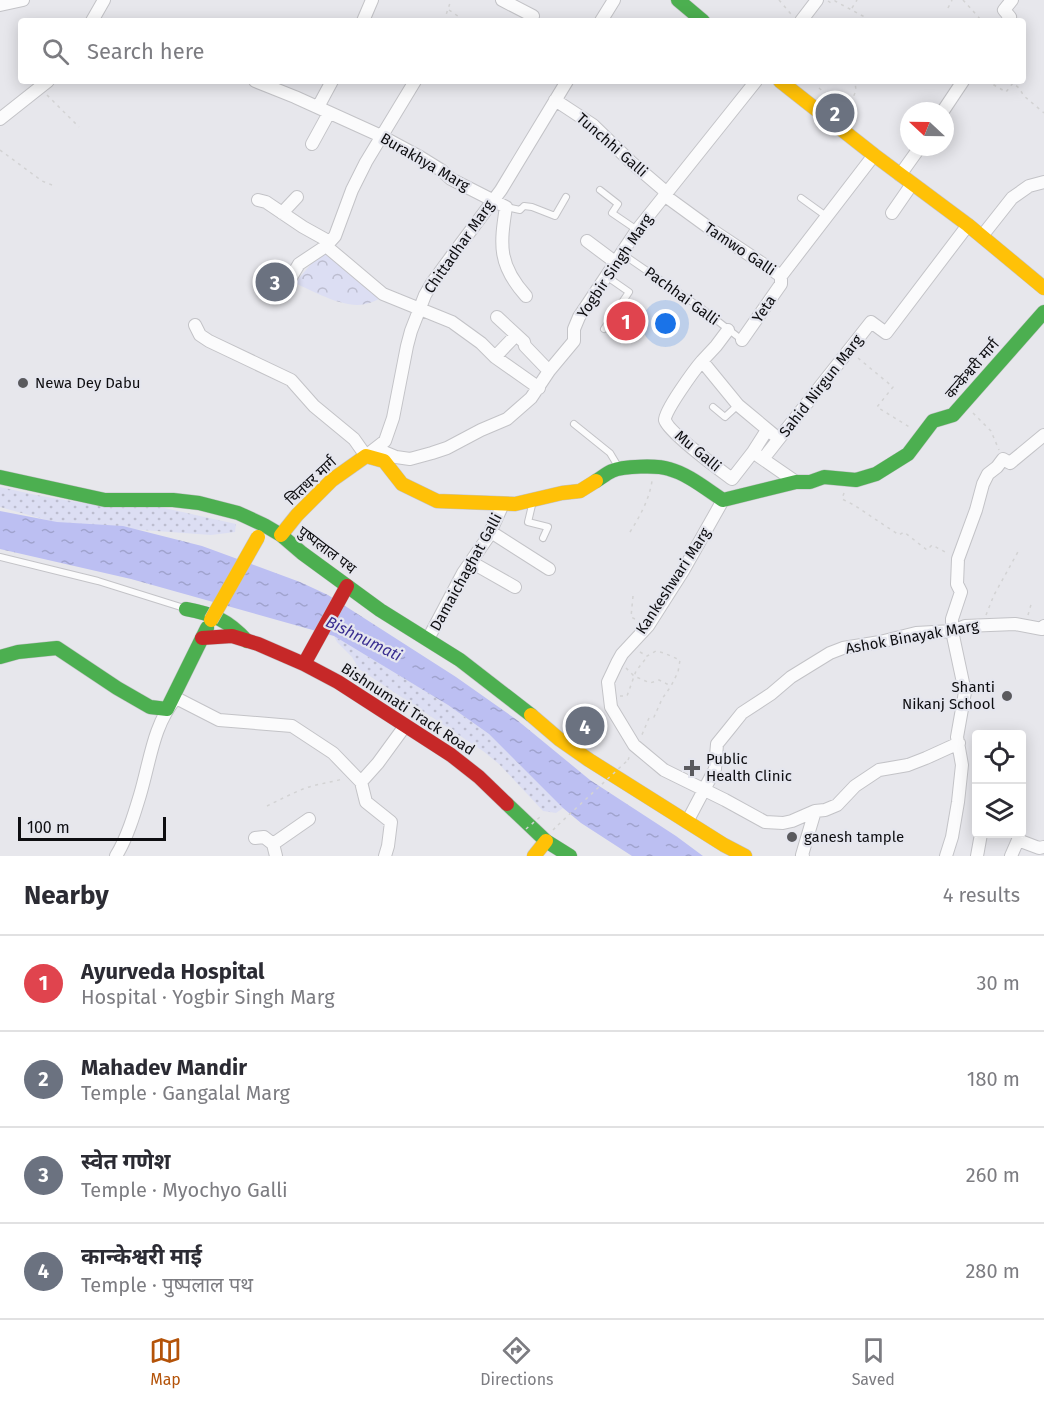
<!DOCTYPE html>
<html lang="en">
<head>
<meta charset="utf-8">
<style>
  :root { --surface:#fff; --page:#f7f7f7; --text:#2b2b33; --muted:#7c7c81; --line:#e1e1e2; --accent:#b45309 }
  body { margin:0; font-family:"Fira Sans","Noto Sans Devanagari",sans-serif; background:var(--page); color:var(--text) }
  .controls { position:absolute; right:18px; bottom:18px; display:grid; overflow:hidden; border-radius:6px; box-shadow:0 3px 15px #0003 }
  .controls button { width:54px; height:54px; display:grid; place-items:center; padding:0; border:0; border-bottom:2px solid var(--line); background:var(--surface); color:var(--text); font:30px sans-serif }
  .compass { position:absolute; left:900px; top:102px; width:54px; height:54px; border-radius:50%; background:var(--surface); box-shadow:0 3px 15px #0003; rotate:292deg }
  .scale { position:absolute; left:18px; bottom:15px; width:148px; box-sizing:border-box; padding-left:6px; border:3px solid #0e0e11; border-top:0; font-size:16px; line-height:21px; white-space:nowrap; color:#0e0e11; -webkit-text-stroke:4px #e5e6ee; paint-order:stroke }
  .you { position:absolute; left:666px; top:324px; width:21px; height:21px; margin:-15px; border:4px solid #fff; border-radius:50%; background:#1a73e8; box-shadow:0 0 0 9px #1a73e833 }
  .badge { display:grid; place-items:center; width:39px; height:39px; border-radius:50%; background:var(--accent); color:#fff; font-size:20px; font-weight:700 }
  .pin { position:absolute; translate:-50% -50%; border:3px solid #fff; box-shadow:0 2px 6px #0006 }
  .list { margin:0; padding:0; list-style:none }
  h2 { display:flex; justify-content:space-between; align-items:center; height:78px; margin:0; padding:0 24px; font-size:26px }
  h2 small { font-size:20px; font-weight:400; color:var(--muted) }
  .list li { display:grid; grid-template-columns:39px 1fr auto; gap:18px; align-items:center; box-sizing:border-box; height:96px; padding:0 24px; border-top:2px solid var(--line) }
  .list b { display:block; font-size:22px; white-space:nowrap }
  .list p { margin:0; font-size:20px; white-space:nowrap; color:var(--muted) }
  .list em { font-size:20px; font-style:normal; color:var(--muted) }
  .icon { flex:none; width:33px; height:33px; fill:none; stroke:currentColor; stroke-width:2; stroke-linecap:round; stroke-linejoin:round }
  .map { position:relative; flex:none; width:1044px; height:856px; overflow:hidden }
  .search { position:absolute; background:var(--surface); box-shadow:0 3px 15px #0003; left:18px; right:18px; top:18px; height:66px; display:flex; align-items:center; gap:15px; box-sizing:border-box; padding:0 21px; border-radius:6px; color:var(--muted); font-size:22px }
  .sheet { height:462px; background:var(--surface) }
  nav { display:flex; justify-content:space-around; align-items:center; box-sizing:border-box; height:84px; border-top:2px solid var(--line); background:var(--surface); font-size:16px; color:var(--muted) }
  nav a { display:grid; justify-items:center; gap:3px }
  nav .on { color:var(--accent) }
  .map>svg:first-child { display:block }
</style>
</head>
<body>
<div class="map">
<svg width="1044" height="856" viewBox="0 0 1044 856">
  <defs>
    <pattern id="grass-dots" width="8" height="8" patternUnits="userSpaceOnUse" patternTransform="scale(1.5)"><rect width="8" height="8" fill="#dcdef3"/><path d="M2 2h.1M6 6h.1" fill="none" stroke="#bcbdcf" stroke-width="1.8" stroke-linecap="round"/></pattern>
    <pattern id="park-crowns" width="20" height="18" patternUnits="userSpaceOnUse" patternTransform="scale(1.5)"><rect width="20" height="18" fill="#dcdef3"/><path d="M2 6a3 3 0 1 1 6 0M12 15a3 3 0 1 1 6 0" fill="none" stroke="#bcbdcf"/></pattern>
    <pattern id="water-ripples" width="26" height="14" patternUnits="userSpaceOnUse" patternTransform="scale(1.5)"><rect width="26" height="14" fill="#bcbff2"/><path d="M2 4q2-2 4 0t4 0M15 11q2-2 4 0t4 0" fill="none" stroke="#a0a3ce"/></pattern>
  </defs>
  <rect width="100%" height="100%" fill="#e7e7ec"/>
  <!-- grass -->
  <path fill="url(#grass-dots)" d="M0 487 36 495 106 507 151 505 236 524 235 532 211 535 61 524 0 507Z
    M334 636 448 705 489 734 563 808 556 813 543 811 499 764 483 751 359 669 352 657 337 642Z"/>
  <!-- park -->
  <path fill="url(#park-crowns)" d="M324 254 333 255 383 297C377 300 371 303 365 304 345 309 315 292 297 284L296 282 315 259Z"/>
  <!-- water -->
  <path fill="url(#water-ripples)" d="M0 511 57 522 123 526 202 546 300 582 328 595 456 677 517 720 590 780 676 836 703 856H632L581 823 563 808 489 734 448 705 334 636 131 579 0 549Z"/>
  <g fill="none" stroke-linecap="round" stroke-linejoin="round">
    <defs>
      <path id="lane" d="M600 190 618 204 612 213 637 230
        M801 198 826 216
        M506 207 520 210 524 206 532 207 555 216 566 197
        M621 253 701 308 742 340
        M604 329 629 292 606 276
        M713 407 725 417 738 405
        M574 424 610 453 619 468
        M533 501 528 522 548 527 543 538
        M0 557 98 581 184 608"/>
      <path id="street" d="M502 0 533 16
        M0 5 23 0
        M92 21 104 0
        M363 21 372 0
        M601 21 614 0
        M801 21 817 0
        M1007 21 1010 17 1004 10 1012 0
        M255 81 295 97 381 136 420 157 441 170 451 179 506 207C500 245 498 265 526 296
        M555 100 593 125 631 162 666 192
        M318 107 332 81
        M943 111 963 81
        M0 119 48 81
        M312 144 329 113
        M900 175 920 147
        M664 195 712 230 781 276
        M258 200 266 202 303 227 330 242
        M282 213 297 197
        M892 213 912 184
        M982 236 1012 198 1029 186 1044 182
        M587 241 615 262
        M326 246 383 294 452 322 481 343 495 357 539 388
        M781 276 874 155
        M280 296 299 264 326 246 335 236 352 190 366 162 415 81
        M497 317 524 342 525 346 549 371
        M195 325 200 335 209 341 291 380 314 406 354 439 366 456
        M728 330 716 346 702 361 738 405 774 435
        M742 340 781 284V276
        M495 357 516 335
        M702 361C695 369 663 413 665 420 668 432 720 470 732 479L753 452 767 430
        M367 455 385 441 393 418 407 346 411 331 425 295 432 283 451 257 501 190 567 81
        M371 455 384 452 396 457 410 459 432 453 447 448 481 430 507 419 531 398 549 371 574 341V329L579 317 637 230 756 81
        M757 455 796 482
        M763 459 871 322 886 333 968 225
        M723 500 683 571 648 626 622 654 617 663 608 682 611 707 634 745 664 770 725 800 765 822 783 823 792 821 815 811
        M491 532 549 569
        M471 562 515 587
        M428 639 463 573 488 537 503 504
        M361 782 378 763 405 726
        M687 822 715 769 717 744 730 728 742 713 771 694 791 677 830 653 843 648 880 642 916 633 952 631 965 626 1015 624 1042 629 1044 626
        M255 838 264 837 273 844 276 856
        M273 844 309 819
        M116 856C127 838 134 815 140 795 150 762 153 725 176 698L219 720 292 726 333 753 361 782 366 802 391 822 388 846 385 856
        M803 856 802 855 815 811 825 810 837 805 855 786 879 770 908 765 926 758 959 743
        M946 856 952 837 958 802 962 765 957 737 965 692 952 631V619L961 592 957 584 958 559 976 510 983 484 988 474 997 467 1003 459 1010 463 1044 435
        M977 856 981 834
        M1011 856 1018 840 1039 848 1044 847"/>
      <path id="fast" d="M678 0 703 21
        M0 477 105 500H173L199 503 238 513 264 525 281 535 302 553 380 610 460 660 531 715
        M596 481C601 478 607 473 612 471 623 466 658 465 669 469 688 474 706 489 723 500L796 482H810L824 477 856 480 876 474 908 454 933 421 953 415 1044 312
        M186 609C213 614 228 620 247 641
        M0 657 18 652 57 648 117 688 150 707 167 709 207 628
        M507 804 546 841 570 856"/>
      <path id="slow" d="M780 81 874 155 968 225 1044 288
        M281 535 297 515 332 480 366 456 384 461 402 484 437 501 515 504 562 493 580 491 596 481
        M531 715 559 739 589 760 724 845 745 856
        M534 856 546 841"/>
      <path id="jam" d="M202 638 232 636 258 644 304 664 338 682 451 755 479 777 507 804
        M304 664 347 586"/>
    </defs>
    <!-- lane casing -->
    <use href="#lane" stroke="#c3c3c7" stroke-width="8"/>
    <!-- street casing -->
    <use href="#street" stroke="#c3c3c7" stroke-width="14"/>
    <!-- fast casing -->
    <use href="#fast" stroke="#c3c3c7" stroke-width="15"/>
    <!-- slow casing -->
    <use href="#slow" stroke="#c3c3c7" stroke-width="15"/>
    <!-- jam casing -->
    <use href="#jam" stroke="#c3c3c7" stroke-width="15"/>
    <!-- path -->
    <path stroke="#d3d3d4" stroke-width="1.5" stroke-dasharray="3 4.5" stroke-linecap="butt" d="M779 0 791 14
      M963 0 982 21
      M828 1 831 3 835 1 872 21
      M852 8 857 0
      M948 8 952 0
      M449 10 465 21
      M444 21 451 0
      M855 21 859 15
      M913 81 916 83
      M987 81 1006 92 1013 83 1019 88 1024 96 1044 113
      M819 88 833 100
      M47 95 79 127
      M832 104 834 100 846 110
      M844 116 856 91 855 81
      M903 126 909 130
      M0 150 42 181 52 185
      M858 358 893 387 877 407 911 428
      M973 413 991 431 999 450
      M844 493 842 499 854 505 899 535 904 532 927 550 932 545 947 553
      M630 532C640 516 649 500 652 481
      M633 596 631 617 637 620
      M986 615 994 595 1019 550
      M1028 615 1032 601
      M640 652 647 656 656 651 664 653 680 660 678 672 671 686 662 699 654 717 649 718 641 737
      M626 668 634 676 650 683 659 680 671 686
      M620 696H627L636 671 647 657
      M628 760 630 755
      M267 806C279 800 291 794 303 789 316 784 329 783 342 779
      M553 830 558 825"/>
    <!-- lane -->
    <use href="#lane" stroke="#fbfbfc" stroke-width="6"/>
    <!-- street -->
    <use href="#street" stroke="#fbfbfc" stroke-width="12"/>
    <!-- fast -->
    <use href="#fast" stroke="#4caf50" stroke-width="14"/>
    <!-- slow -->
    <use href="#slow" stroke="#ffc107" stroke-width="14"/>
    <!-- jam -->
    <use href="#jam" stroke="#c62828" stroke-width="14"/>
    <defs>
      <path id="slow-bridge" d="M211 620 258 537"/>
    </defs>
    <!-- slow-bridge casing -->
    <use href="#slow-bridge" stroke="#c3c3c7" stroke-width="15" stroke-linecap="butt"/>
    <!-- path-bridge -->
    <path stroke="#d3d3d4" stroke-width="1.5" stroke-dasharray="3 4.5" stroke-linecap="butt" d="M558 825 628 760
      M526 829 540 817"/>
    <!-- slow-bridge -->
    <use href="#slow-bridge" stroke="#ffc107" stroke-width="14"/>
  </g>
  <!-- markers -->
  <g fill="#5a5a5e" stroke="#e5e6ee" stroke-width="2">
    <circle cx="23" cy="383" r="6"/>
    <circle cx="1007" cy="696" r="6"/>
    <path d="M689 759h6v6h6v6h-6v6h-6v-6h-6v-6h6z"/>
    <circle cx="792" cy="837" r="6"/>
  </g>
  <g text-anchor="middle" stroke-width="4.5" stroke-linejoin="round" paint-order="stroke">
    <!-- street labels -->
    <g font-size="15" fill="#0e0e11" stroke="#e5e6ee">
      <text transform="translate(612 145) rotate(41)" y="5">Tunchhi Galli</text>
      <text transform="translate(425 162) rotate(30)" y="5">Burakhya Marg</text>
      <text transform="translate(459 247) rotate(-55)" y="5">Chittadhar Marg</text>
      <text transform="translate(740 249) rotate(34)" y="5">Tamwo Galli</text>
      <text transform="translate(615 266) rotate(-56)" y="5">Yogbir Singh Marg</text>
      <text transform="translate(682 296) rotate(36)" y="5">Pachhai Galli</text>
      <text transform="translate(764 309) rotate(-56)" y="5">Yeta</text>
      <text transform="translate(972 369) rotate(-49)" y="5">कन्केश्वरी मार्ग</text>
      <text transform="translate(821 386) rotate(-52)" y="5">Sahid Nirgun Marg</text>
      <text transform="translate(698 451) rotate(40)" y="5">Mu Galli</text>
      <text transform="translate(311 481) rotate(-43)" y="5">चितधर मार्ग</text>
      <text transform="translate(327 550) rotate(37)" y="5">पुष्पलाल पथ</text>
      <text transform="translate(466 572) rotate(-61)" y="5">Damaichaghat Galli</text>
      <text transform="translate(673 581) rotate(-57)" y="5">Kankeshwari Marg</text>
      <text transform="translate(912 637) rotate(-10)" y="5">Ashok Binayak Marg</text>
      <text transform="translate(408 709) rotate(33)" y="5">Bishnumati Track Road</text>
    </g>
    <!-- poi labels -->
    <g font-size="15" fill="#0e0e11" stroke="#e5e6ee" text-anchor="start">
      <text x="35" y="388">Newa Dey Dabu</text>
      <text x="995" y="692" text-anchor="end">Shanti<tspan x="995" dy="17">Nikanj School</tspan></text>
      <text x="706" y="764">Public<tspan x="706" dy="17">Health Clinic</tspan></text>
      <text x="804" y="842">ganesh tample</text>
    </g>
    <!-- water labels -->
    <g font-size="16" font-style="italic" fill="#392d90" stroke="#e5e6ee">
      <text transform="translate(364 638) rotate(26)" y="6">Bishnumati</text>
    </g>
  </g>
</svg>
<div class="controls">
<button><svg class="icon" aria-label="locate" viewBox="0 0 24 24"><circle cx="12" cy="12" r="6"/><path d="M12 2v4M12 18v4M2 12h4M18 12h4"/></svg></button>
<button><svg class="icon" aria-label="layers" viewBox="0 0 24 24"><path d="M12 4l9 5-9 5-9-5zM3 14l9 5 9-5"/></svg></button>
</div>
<svg class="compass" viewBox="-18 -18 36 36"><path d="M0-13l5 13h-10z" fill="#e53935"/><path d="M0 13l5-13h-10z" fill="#7c7c81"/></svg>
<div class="scale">100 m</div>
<div class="you"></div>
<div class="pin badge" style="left:626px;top:321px;background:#e0444e">1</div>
<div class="pin badge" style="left:835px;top:113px;background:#6b7280">2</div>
<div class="pin badge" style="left:275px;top:282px;background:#6b7280">3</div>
<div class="pin badge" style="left:585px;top:726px;background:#6b7280">4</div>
<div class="search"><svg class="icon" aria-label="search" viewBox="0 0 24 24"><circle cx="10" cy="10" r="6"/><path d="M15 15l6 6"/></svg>Search here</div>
</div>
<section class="sheet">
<h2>Nearby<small>4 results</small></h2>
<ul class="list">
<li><span class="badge" style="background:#e0444e">1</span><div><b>Ayurveda Hospital</b><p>Hospital · Yogbir Singh Marg</p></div><em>30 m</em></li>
<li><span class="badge" style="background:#6b7280">2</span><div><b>Mahadev Mandir</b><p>Temple · Gangalal Marg</p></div><em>180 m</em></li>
<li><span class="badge" style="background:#6b7280">3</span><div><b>स्वेत गणेश</b><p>Temple · Myochyo Galli</p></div><em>260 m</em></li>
<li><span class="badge" style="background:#6b7280">4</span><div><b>कान्केश्वरी माई</b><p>Temple · पुष्पलाल पथ</p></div><em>280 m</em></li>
</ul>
</section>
<nav>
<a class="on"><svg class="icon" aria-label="map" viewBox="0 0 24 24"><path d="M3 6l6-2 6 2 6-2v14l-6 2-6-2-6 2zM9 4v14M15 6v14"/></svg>Map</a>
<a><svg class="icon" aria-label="directions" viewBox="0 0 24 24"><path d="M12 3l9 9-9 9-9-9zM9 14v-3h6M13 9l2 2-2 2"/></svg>Directions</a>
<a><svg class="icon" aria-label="saved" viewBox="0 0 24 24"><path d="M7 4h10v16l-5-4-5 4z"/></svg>Saved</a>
</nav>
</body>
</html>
